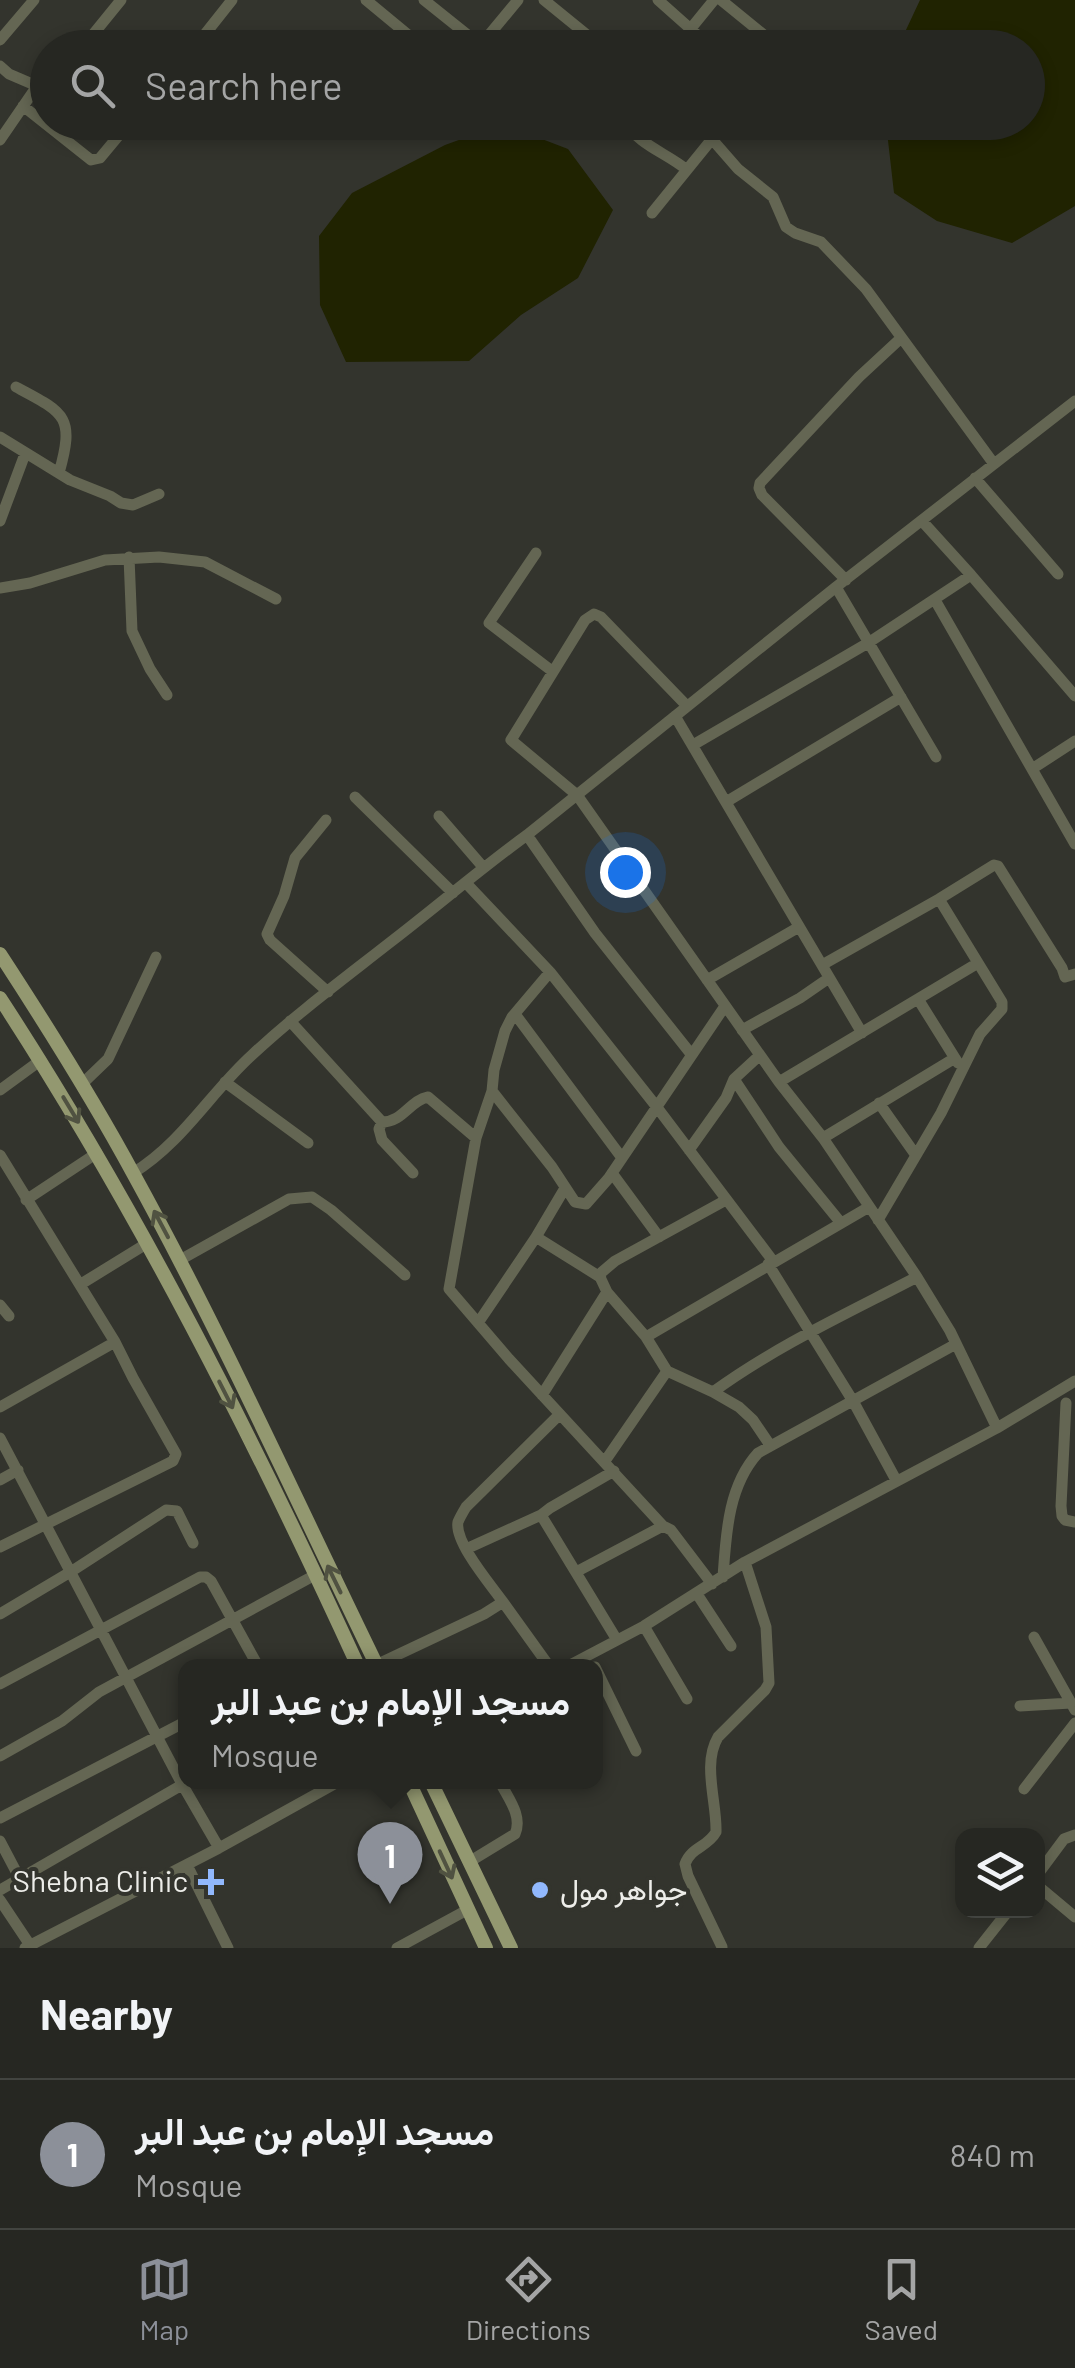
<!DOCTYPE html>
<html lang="en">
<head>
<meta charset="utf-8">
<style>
  :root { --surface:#262722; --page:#2e2f2a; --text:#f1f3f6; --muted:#a4a5a5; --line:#424440; --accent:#8c9099 }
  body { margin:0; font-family:Barlow,Vazirmatn,sans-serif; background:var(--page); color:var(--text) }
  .controls { position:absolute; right:30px; bottom:30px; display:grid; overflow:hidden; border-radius:20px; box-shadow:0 5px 15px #0003 }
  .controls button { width:90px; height:90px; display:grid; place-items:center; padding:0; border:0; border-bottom:2px solid var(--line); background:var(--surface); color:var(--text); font:50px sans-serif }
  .you { position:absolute; left:625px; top:872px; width:35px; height:35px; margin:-25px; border:8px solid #fff; border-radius:50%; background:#1a73e8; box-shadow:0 0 0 15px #1a73e833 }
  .badge { display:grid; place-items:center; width:65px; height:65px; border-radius:50%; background:var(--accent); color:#fff; font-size:32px; font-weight:700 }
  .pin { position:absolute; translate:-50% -82px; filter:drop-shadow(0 2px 5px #0008) }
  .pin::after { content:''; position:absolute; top:52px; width:35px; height:30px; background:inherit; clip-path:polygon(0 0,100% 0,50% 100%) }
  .popup { position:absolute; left:178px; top:1659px; width:425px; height:130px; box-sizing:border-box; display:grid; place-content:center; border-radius:20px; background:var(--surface); filter:drop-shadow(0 2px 8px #0005); font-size:32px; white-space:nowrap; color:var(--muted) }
  .popup b { font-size:38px; color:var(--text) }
  .popup::after { content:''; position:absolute; left:50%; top:100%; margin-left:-20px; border:20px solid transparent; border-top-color:var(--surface) }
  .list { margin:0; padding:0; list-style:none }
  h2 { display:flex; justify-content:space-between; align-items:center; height:130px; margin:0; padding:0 40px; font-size:42px }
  h2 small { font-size:32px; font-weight:400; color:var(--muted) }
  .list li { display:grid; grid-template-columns:65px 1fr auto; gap:30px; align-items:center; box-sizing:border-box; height:150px; padding:0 40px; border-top:2px solid var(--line) }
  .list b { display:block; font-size:38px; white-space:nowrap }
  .list p { margin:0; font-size:32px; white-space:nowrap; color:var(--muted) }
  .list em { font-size:32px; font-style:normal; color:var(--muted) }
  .icon { flex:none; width:55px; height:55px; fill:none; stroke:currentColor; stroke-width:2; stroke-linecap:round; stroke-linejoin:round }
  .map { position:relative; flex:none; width:1075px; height:1948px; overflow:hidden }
  .search { position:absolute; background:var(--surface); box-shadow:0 5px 15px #0003; left:30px; right:30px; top:30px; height:110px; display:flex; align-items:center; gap:25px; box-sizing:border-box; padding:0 35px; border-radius:55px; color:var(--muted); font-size:38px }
  .sheet { height:280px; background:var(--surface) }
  nav { display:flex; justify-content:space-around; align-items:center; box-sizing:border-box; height:140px; border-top:2px solid var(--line); background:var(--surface); font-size:28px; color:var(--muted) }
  nav a { display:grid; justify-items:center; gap:5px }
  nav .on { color:var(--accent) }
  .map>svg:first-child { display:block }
</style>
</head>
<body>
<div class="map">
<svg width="1075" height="1948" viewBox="0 0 1075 1948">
  <rect width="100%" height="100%" fill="#33342d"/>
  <!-- water -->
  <path fill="#202301" d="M920 0H1075V206L1012 243 937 221 894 193 886 123 1028 122V48L898 47Z
    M503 124 568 149 613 210 578 278 521 315 469 361 346 362 320 305 319 236 352 193 445 145Z"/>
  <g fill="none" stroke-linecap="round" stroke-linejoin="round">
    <!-- minor -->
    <path stroke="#646653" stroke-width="11" d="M366 0 424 48
      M424 0 484 48
      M544 0 603 48
      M658 0 712 48
      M721 0 764 35V39L757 48
      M0 40 34 0
      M479 47 518 0
      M82 48 121 0
      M194 48 232 0
      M675 48 714 0
      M0 66 9 74 37 86
      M23 106 91 160 100 158 130 122
      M626 122C638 145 667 153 687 170
      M697 122 738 169 773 197 786 227 795 233 821 242 866 289 994 464
      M0 140 37 86 48 74
      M652 213 712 139
      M16 387C65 413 75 416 59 473
      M0 437 70 480 110 496 121 503 133 505 159 494
      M975 478 1058 574
      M0 521 25 454
      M922 521 971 575 1075 696
      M536 553 489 623 552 671
      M129 557 132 631 150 669 167 695
      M846 580 762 495 759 488 760 483 859 377 900 339
      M836 587 936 757
      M0 588 30 583 105 560 159 557 205 562 276 599
      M935 600 1075 844
      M687 706 601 617 594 614 585 620 511 740 577 795 779 1082 823 1138 917 1277 950 1331 997 1428
      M675 716 862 1033
      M693 745 868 643 971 575
      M1032 769 1075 741
      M355 797 453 893
      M726 802 901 697
      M439 816 483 867
      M326 820 295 858 284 896 267 934 270 940 328 992
      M527 835 595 933 691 1054
      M466 883 550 972 656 1106 773 1261
      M822 965 939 899 994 865 998 866 1062 968 1065 977 1075 974
      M550 972 512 1017 505 1031 494 1070 492 1091 476 1138 449 1289 509 1359 663 1526 671 1530 712 1584
      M707 980 799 927
      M918 999 958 1063
      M515 1014 622 1158
      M290 1021 382 1122C403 1122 410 1100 428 1097L476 1138
      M742 1030 800 998 829 978
      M734 1079 779 1147 841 1223
      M225 1082 308 1143
      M779 1082 978 963
      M82 1084 108 1059 156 957
      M0 1090 41 1060
      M492 1091 552 1167 575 1202 586 1204 608 1179 725 1006
      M879 1103 915 1154
      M382 1122 379 1129 382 1140 413 1173
      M823 1138 955 1058
      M689 1150 726 1098 734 1079 760 1055
      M0 1155 115 1342 133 1378 176 1454 173 1461 0 1547
      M133 1173C183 1142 210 1093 252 1055 295 1015 342 980 388 944 435 908 479 870 527 835L836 587 1075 401
      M612 1173 659 1237
      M26 1200 97 1153
      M878 1220 941 1113 980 1034 1002 1009V1002L939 899
      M536 1237 600 1277 607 1292 646 1337 667 1371 713 1392 739 1407 753 1420 770 1445
      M180 1260 289 1199 312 1197 331 1210 405 1275
      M768 1264 853 1401 896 1480
      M600 1277 602 1272 615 1261 726 1200
      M81 1284 146 1244
      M0 1305 9 1316
      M478 1323 536 1237 565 1188
      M646 1337 869 1207
      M713 1392C776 1346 848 1313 917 1277
      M542 1395 607 1292
      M1066 1403 1061 1506 1062 1516 1065 1520 1075 1522
      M0 1407 115 1342
      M0 1438 182 1784 219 1848
      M605 1461 667 1371
      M614 1471 550 1508 541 1515 617 1640
      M0 1480 18 1470
      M466 1549 541 1515
      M576 1572 663 1526
      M723 1577C726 1534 728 1486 758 1453L956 1344
      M697 1594 731 1646
      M503 1602 549 1666
      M0 1614 72 1571 166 1510 177 1511 193 1543
      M644 1626 687 1699
      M1034 1637 1075 1710
      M376 1665 484 1614 503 1602C491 1585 454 1542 458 1522 460 1517 463 1512 466 1507L560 1414
      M568 1666 644 1626 745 1562 997 1428 1075 1381
      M595 1667 636 1751
      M0 1684 200 1577H206L211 1581 258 1666
      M1020 1706 1071 1703
      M0 1756 62 1721 99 1692 315 1575
      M1024 1789 1075 1723
      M0 1818 185 1722
      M0 1841 20 1879
      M469 1862 515 1834C523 1816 508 1798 500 1782
      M187 1865 228 1948
      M1038 1874 1064 1839 1075 1835
      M1038 1886 1075 1917
      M0 1890 187 1782
      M0 1900 32 1948
      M722 1947 688 1876 685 1864C691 1847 708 1847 716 1832 717 1802 702 1764 718 1737L765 1690 769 1683 766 1627 745 1562
      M25 1948 219 1848 338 1782
      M397 1948 467 1910
      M979 1948 1009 1910"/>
    <!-- major -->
    <path stroke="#939870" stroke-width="14" d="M0 954C47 1026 93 1099 134 1175 222 1335 297 1502 377 1666
      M0 998C138 1210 253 1437 358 1666
      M409 1782 486 1948
      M431 1782 511 1948"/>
  </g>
  <!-- one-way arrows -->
  <defs><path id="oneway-shaft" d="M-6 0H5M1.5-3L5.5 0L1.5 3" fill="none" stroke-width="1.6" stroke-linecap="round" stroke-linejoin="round" transform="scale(2.5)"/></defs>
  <g stroke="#505241">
    <use href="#oneway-shaft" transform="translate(71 1110) rotate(59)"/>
    <use href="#oneway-shaft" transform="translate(161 1224) rotate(-118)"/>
    <use href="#oneway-shaft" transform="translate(226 1395) rotate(63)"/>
    <use href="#oneway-shaft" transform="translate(334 1579) rotate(-116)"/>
    <use href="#oneway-shaft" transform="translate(446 1865) rotate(65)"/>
  </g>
  <!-- markers -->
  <g fill="#91b8fd" stroke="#33342d" stroke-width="4">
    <path d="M206 1867h10v10h10v10h-10v10h-10v-10h-10v-10h10z"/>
    <circle cx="540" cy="1890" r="10"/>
  </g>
  <g text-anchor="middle" stroke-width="8" stroke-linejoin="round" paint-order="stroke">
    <!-- poi labels -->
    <g font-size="30" fill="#edede9" stroke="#33342d" text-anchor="end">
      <text x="188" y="1892">Shebna Clinic</text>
      <text x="560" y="1900" text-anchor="start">جواهر مول</text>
    </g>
  </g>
</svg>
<div class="controls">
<button><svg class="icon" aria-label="layers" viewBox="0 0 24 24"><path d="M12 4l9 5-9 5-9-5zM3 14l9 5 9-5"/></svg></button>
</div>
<div class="you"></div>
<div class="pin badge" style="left:390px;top:1904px">1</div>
<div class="popup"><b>مسجد الإمام بن عبد البر</b>Mosque</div>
<div class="search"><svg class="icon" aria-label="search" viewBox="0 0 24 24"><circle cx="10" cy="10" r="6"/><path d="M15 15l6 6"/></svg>Search here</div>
</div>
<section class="sheet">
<h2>Nearby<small></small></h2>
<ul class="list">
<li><span class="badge">1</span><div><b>مسجد الإمام بن عبد البر</b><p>Mosque</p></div><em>840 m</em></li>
</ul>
</section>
<nav>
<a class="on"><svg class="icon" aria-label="map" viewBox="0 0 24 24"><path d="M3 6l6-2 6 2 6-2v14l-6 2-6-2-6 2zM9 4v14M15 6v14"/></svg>Map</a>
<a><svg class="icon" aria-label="directions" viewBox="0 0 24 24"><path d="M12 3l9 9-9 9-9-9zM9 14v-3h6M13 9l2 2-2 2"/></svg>Directions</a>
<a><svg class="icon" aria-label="saved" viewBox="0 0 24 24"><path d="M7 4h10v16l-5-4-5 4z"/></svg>Saved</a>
</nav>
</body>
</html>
